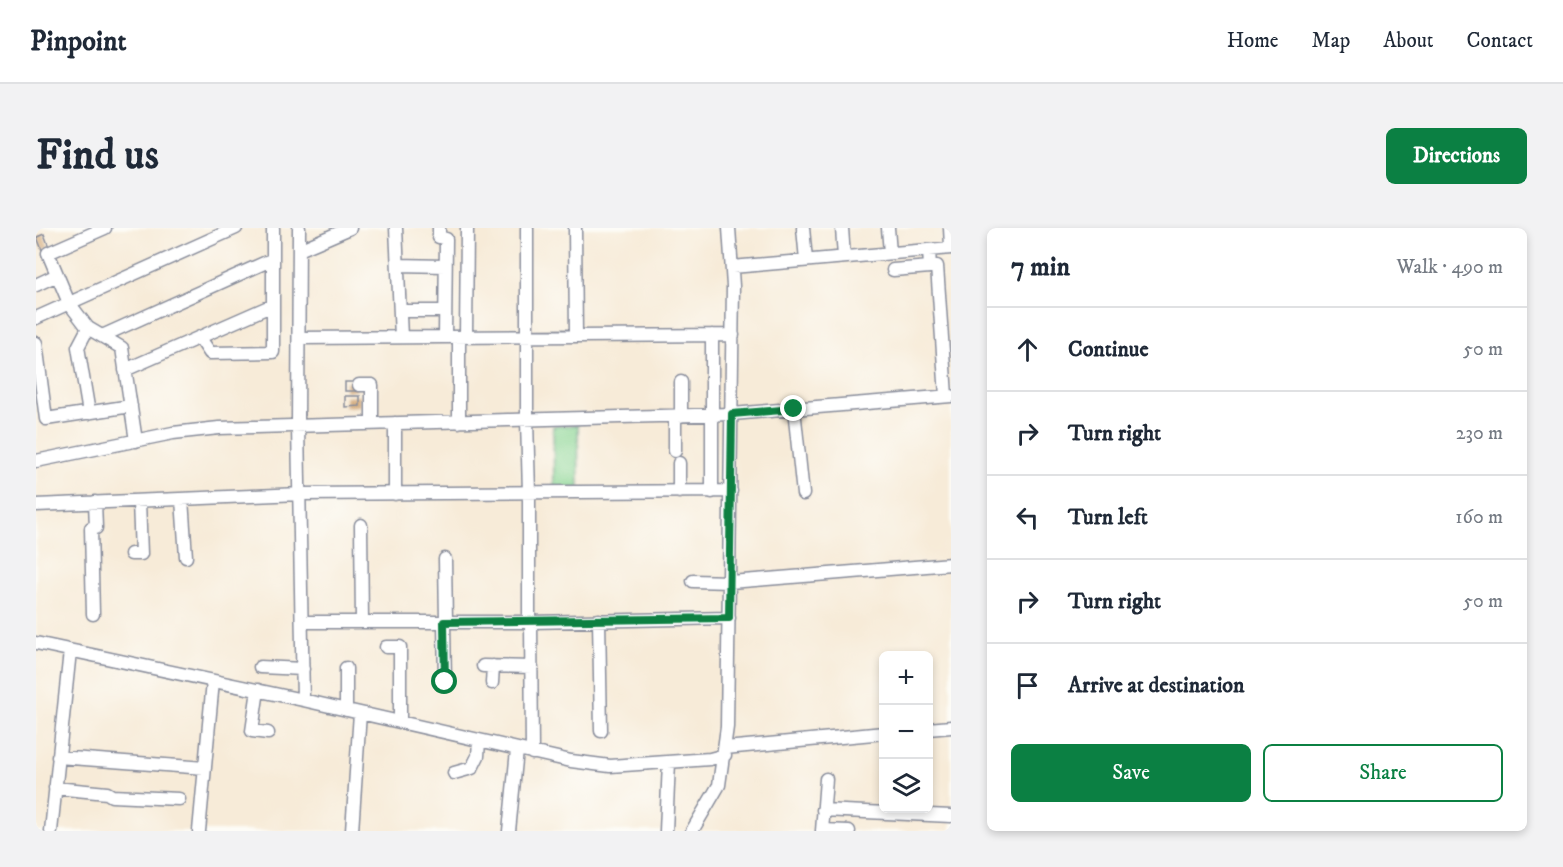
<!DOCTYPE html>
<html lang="en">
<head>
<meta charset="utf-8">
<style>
  :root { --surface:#fff; --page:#f2f2f3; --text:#1f2937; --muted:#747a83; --line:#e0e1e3; --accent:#0b8043 }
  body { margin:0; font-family:"IM FELL DW Pica",serif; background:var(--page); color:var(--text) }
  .controls { position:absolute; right:18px; bottom:18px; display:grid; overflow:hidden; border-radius:9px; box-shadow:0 3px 9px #0003 }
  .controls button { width:54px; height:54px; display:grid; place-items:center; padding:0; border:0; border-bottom:2px solid var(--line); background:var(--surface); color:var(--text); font:30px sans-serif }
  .stop { position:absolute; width:18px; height:18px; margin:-14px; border:4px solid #0b8043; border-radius:50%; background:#fff }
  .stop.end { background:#0b8043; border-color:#fff; box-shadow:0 2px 6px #0008 }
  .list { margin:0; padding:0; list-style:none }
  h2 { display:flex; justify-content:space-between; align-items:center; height:78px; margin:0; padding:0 24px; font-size:26px }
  h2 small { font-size:20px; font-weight:400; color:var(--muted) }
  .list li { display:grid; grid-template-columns:39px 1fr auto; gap:18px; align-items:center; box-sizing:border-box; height:84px; padding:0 24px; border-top:2px solid var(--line) }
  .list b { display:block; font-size:22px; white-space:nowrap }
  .list em { font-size:20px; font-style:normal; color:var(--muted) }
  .actions { display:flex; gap:12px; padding:18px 24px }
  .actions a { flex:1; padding:14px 0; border:2px solid var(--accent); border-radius:9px; text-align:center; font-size:21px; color:var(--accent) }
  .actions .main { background:var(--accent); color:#fff }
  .icon { flex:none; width:33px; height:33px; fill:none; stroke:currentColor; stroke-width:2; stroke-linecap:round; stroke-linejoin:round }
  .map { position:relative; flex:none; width:915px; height:603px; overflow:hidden; border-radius:9px }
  header { display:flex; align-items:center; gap:36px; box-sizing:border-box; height:84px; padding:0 30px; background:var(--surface); border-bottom:2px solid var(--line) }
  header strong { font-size:28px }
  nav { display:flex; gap:33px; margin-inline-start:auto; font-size:21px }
  .intro { display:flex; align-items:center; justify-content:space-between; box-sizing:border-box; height:144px; padding:0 36px }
  h1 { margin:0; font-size:42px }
  .button { padding:15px 27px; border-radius:9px; background:var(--accent); color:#fff; font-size:21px; font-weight:700 }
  main { display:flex; gap:36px; padding:0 36px }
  aside { flex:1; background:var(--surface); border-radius:9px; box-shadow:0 3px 9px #0003 }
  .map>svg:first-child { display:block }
</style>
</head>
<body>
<header>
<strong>Pinpoint</strong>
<nav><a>Home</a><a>Map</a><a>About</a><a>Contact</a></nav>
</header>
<div class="intro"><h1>Find us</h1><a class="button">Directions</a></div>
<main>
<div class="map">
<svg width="915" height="603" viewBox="0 0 915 603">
  <rect width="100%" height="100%" fill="#fdfcf7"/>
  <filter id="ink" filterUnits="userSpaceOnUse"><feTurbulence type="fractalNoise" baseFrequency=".0167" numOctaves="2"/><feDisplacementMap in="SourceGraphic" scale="12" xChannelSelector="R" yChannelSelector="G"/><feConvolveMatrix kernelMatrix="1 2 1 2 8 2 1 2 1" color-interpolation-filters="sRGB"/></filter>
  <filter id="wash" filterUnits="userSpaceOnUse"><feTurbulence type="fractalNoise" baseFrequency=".008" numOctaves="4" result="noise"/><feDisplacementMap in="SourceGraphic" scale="24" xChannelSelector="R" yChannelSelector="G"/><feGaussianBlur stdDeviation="1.35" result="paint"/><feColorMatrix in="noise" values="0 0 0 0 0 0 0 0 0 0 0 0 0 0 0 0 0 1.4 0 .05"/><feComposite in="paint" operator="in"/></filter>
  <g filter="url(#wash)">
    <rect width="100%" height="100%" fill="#f7ebd8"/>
    <!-- green -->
    <path fill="#88d492" stroke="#528278" stroke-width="1.5" d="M542 197 543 260 518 261 517 198Z"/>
    <g id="blocks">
      <!-- building -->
      <path fill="#d4ac7d" d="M8 6 13 19 6 22 1 9Z
        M309 154H320V163H309Z
        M309 168H324V178L309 179Z"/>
    </g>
  </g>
  <g filter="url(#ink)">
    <use href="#blocks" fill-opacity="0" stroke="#898d9b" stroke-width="1.5"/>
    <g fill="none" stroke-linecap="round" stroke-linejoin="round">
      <defs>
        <path id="minor" d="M263 0 262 198 267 472
          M360 0 365 109
          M403 0V9L410 11 409 109
          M491 0V192L493 265V394
          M539 0 540 108
          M767 0 770 32
          M806 0 808 29
          M852 0 854 25
          M914 0 915 18
          M263 22 314 0
          M893 22 894 39 901 38 910 168
          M362 37 409 38
          M696 39 915 20
          M857 42 894 39
          M0 57 21 47
          M364 83H409
          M0 90 200 0
          M52 100 33 75 12 25 69 0
          M66 108 237 31
          M430 109 431 0
          M164 110 174 125 237 124V0
          M263 110 697 107
          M0 115 10 191 95 178
          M89 142 237 77
          M323 157H336V196
          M758 181 767 266
          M53 185 42 119 52 100 86 120 100 213
          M645 188V154
          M423 194V109
          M359 195V266
          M639 223V188
          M0 233 137 205 183 200 696 186 915 168
          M643 264V235
          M676 264V107
          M146 271 150 329
          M0 277 264 266 695 263
          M325 297 326 394
          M95 326H105L103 273
          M409 331 410 394
          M657 353 694 354 915 336
          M57 386 55 300H60L59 274
          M563 392 565 503
          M266 394H495L693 390
          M408 394 409 454
          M495 394 496 525
          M0 415 267 472 535 533 574 538 674 531 689 527
          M350 419H364V494
          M447 438 496 439
          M224 439 267 441
          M456 455 457 438
          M222 462 216 503 232 505
          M310 482V440
          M892 501 915 499
          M689 520 848 505
          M22 529 169 540
          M418 545 436 540 442 528 443 513
          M19 560 71 565 76 568 143 571
          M787 582 915 588
          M786 602 813 603
          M15 603 34 423
          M163 603 177 453
          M316 603 324 485
          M473 603 481 522
          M630 603 633 534
          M656 603 683 557 691 499 697 58 693 0
          M786 603 790 551"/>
      </defs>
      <!-- minor casing -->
      <use href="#minor" stroke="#898d9b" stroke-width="15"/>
      <!-- minor -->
      <use href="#minor" stroke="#fff" stroke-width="12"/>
    </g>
  </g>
  <g fill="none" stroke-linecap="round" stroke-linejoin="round" filter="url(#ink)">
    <!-- route -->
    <path stroke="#0b8043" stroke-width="8" d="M409 454 408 394 693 390 696 186 758 181"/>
  </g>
</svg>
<div class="controls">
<button>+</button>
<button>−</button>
<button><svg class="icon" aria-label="layers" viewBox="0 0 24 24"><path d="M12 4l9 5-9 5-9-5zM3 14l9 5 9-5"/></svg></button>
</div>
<div class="stop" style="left:409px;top:454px"></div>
<div class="stop end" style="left:758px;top:181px"></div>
</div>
<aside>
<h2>7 min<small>Walk · 490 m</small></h2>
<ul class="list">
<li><svg class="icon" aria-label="ahead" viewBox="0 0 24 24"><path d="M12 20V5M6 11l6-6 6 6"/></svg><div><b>Continue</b></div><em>50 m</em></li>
<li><svg class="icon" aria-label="right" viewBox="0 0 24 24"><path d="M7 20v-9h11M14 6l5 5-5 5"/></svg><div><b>Turn right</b></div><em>230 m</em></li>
<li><svg class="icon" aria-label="left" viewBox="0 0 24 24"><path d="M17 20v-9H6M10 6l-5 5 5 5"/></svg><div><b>Turn left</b></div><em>160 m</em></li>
<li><svg class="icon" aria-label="right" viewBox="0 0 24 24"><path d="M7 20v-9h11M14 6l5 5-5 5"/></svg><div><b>Turn right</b></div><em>50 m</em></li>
<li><svg class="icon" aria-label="arrive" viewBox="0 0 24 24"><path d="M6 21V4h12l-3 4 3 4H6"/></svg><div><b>Arrive at destination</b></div></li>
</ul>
<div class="actions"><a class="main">Save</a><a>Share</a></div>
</aside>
</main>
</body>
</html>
